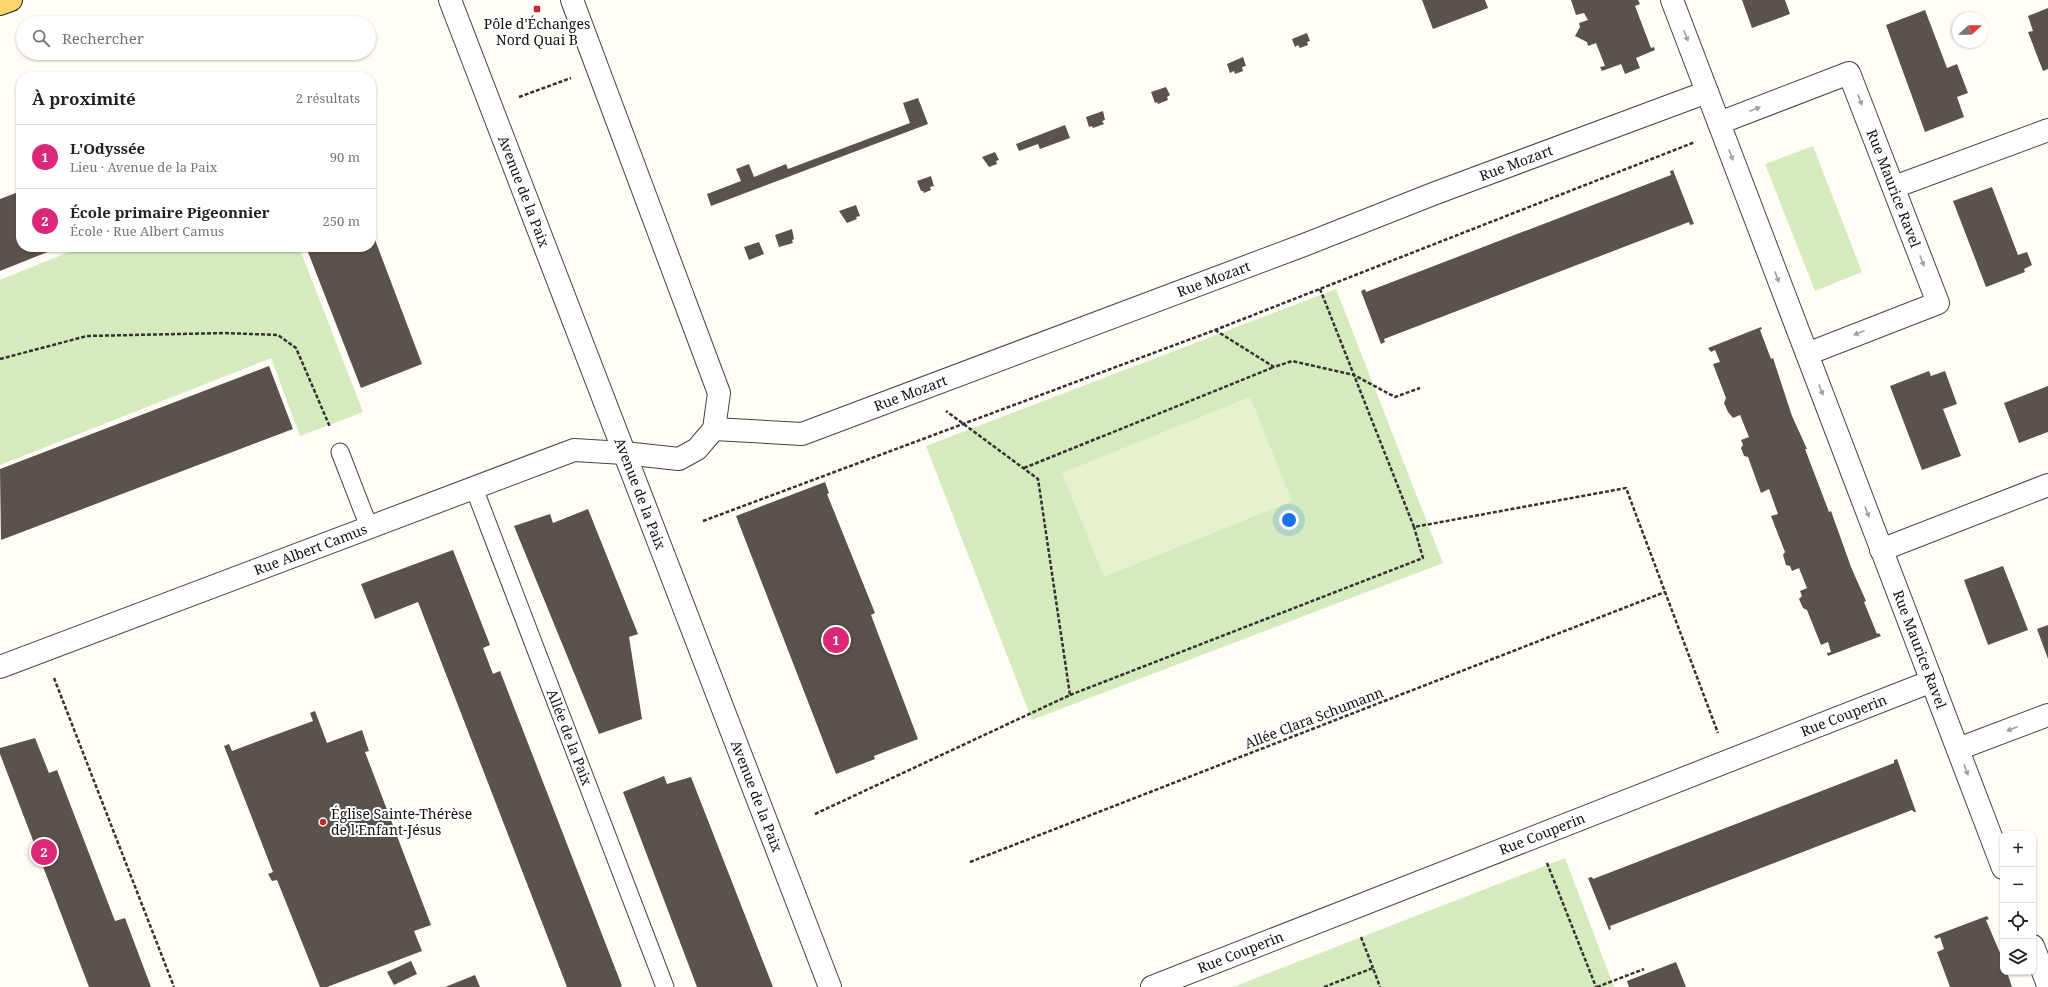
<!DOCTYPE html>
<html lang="fr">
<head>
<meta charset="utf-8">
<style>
  :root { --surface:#fff; --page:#f6f6f6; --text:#202124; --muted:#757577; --line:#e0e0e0; --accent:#db2777 }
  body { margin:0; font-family:"Noto Serif",serif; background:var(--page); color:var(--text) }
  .controls { position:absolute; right:12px; bottom:12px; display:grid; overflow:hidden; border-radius:8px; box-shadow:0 1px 3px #0004 }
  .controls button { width:36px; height:36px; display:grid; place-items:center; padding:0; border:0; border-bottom:1px solid var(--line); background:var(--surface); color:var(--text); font:20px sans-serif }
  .compass { position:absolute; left:1952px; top:12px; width:36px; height:36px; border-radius:50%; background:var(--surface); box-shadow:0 1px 3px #0004; rotate:69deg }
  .you { position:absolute; left:1289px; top:520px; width:14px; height:14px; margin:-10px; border:3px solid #fff; border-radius:50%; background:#1a73e8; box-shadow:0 0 0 6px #1a73e833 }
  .badge { display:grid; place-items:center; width:26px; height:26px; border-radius:50%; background:var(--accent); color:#fff; font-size:13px; font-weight:700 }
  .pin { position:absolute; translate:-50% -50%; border:2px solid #fff; box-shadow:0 1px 4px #0006 }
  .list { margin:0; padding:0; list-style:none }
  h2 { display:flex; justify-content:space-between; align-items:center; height:52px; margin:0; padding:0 16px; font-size:17px }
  h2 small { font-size:13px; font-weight:400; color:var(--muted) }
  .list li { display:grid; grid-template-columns:26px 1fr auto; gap:12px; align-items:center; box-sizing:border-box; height:64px; padding:0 16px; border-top:1px solid var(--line) }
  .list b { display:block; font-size:15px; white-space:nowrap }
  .list p { margin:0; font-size:13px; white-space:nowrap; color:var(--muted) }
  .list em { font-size:13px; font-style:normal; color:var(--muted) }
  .icon { flex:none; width:22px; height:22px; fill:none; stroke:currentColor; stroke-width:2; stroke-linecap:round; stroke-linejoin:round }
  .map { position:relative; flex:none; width:2048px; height:987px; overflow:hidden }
  .search { position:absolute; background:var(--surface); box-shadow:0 1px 3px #0004; left:16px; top:16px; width:360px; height:44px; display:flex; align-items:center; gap:10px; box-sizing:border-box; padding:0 14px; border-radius:22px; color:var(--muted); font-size:15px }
  .panel { position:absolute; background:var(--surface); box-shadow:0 1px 3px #0004; left:16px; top:72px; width:360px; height:180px; border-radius:16px }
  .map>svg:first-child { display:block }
</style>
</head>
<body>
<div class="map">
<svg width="2048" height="987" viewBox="0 0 2048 987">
  <rect width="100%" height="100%" fill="#fffdf5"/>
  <!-- green -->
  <path fill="#d5ebbd" d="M1813 146 1862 272 1815 291 1765 164Z
    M81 247H129L130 251 140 247H299L363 412 300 436 271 358 0 465V280Z
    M1336 289 1443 563 1032 720 926 446Z
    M1565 858 1614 987H1233Z"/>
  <!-- pitch -->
  <path fill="#e6f2cf" d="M1250 397 1292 501 1104 577 1062 473Z"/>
  <!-- building -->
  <path fill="#5a524d" d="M1422 0H1485L1488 8 1433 29Z
    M1571 0H1638L1640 4 1635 6 1651 48 1654 47 1655 50 1636 58 1640 68 1625 74 1621 64 1602 71 1600 67 1605 66 1596 43 1588 46 1587 42 1575 36 1580 27 1579 23 1588 20 1584 13 1576 15Z
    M1742 0H1785L1790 14 1752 28Z
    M2048 8V69L2043 71 2028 32 2033 31 2028 16Z
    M1925 10 1947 68 1957 64 1968 93 1957 97 1964 117 1925 132 1886 25Z
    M1307 33 1310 41 1307 42 1308 45 1300 48 1298 45 1295 47 1292 39Z
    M1243 57 1246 66 1242 67 1243 71 1235 74 1234 71 1230 73 1227 64Z
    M1166 87 1170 95 1167 97 1168 100 1158 104 1157 102 1155 103 1151 92Z
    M918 98 928 124 711 206 707 194 741 181 736 169 749 164 754 177 786 164 788 169 910 123 903 103Z
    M1103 111 1105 120 1102 121 1104 124 1093 128 1092 126 1089 127 1086 117Z
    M1065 125 1070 138 1040 149 1038 144 1019 151 1016 144Z
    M995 152 999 160 996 161 997 164 989 167 982 157Z
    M1673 170 1694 224 1690 225 1689 222 1384 339 1385 342 1381 344 1361 291 1365 289 1366 292 1671 175 1670 171Z
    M931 176 934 186 930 187 931 190 924 193 923 191H921L917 181Z
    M1992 187 2018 255 2027 252 2032 265 2024 269 2025 272 1986 287 1953 201Z
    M21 191V247H60L0 271V199Z
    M856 205 860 216 856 217 857 219 847 223 839 211Z
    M371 229 422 364 361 388 306 247H371Z
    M792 229 794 239 792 240 793 243 779 247 775 235Z
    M759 242 764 254 749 260 744 247Z
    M1761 327 1762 329 1760 330 1771 359 1773 358 1792 416 1807 449H1805L1829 512 1831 511 1851 567 1866 601 1864 602 1877 634 1879 633 1881 636 1828 656 1827 653 1831 652 1828 642 1821 645 1807 610 1803 608 1799 599 1802 596 1800 591 1807 588 1799 568 1792 571 1790 566 1786 565 1783 555 1785 552 1771 516 1778 514 1769 489 1761 493 1748 457 1744 456 1741 448 1743 445 1741 440 1749 437 1740 415 1733 418 1728 412 1724 403 1726 398 1713 364 1720 362 1715 350 1711 352 1708 348Z
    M269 366 293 429 1 540 0 469Z
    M1929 371 1931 376 1945 371 1957 404 1943 409 1961 456 1922 470 1890 386Z
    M2048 386V432L2019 443 2004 403Z
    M825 482 829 493 827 494 875 613 871 615 918 739 874 756 875 759 836 774 736 516Z
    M588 509 638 634 629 637 642 719 599 734 514 526 550 514 553 523Z
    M453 550 490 645 483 648 493 674 500 671 622 986 620 987H567L418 602 375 619 361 584Z
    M2003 566 2028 630 1988 645 1964 580Z
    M2048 625V659L2037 629Z
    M315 711 327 743 362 730 369 751 365 752 431 925 414 931 422 951 327 987H320L277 880 272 881 268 874 273 872 224 746 229 744 232 751 313 721 310 713Z
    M35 738 49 773 57 770 115 921 125 918 151 987H89L0 754V748Z
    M1897 759 1916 812H1914L1912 810 1610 926 1611 929 1609 930 1588 878 1592 877 1593 879 1894 763V760Z
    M664 776 667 784 691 777 773 987H697L623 792Z
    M1987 916 1989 919 1986 920 2003 960V972H2007L2012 987H1950L1937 952 1944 949 1940 937 1936 939 1934 936Z
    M411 961 417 974 394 985 387 972Z
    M1676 962 1686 987H1629L1627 981Z
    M475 975 480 987H445Z"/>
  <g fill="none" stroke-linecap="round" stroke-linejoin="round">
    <defs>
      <g id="lane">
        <path d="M340 452 369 527"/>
        <path id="s1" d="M474 488 665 987"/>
      </g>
      <g id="street">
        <path id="s2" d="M450 0 830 987"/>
        <path id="s3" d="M1672 0 2003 868"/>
        <path id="s4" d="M1719 123 1849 73 1938 303 1807 354"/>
        <path d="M1894 187 2048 130"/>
        <path id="s5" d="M714 429 802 434 1304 245 1433 194 1707 92"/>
        <path d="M1881 550 2048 485"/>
        <path id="s6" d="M0 667 574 450 624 453 679 459 697 449 714 429 719 393 572 0"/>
        <path d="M1958 749 2048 715"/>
        <path d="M2033 946 2048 985"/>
        <path id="s7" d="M1152 987 1932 681"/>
      </g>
      <path id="primary" d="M0 4 11 0"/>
    </defs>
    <!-- lane casing -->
    <use href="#lane" stroke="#444" stroke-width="19"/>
    <!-- street casing -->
    <use href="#street" stroke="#444" stroke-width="24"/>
    <!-- primary casing -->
    <use href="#primary" stroke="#222" stroke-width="24"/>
    <!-- path -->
    <path stroke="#333" stroke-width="2.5" stroke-dasharray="4 2" stroke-linecap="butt" d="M519 97 571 78
      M1320 289 1414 527 1626 488 1718 733
      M1215 330 1274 367 1292 361 1354 375 1395 397 1420 388
      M0 359 87 336 225 333 278 335 296 348 330 427
      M1024 468 1274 367
      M703 521 1215 330 1695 142
      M54 678 174 987
      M1070 695 1423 558 1414 527
      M815 814 1070 695 1038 479 946 411
      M970 862 1665 592
      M1547 863 1596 987
      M1361 937 1373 968
      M1324 987 1373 968 1380 987
      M1597 987 1644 969"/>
    <!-- lane -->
    <use href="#lane" stroke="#fff" stroke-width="17"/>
    <!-- street -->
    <use href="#street" stroke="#fff" stroke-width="22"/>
    <!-- primary -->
    <use href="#primary" stroke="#f9d66b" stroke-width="22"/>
  </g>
  <!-- one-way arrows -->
  <defs><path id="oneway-solid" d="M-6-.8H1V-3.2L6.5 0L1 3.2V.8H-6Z"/></defs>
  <g fill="#a0a0a0">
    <use href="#oneway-solid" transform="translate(1686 36) rotate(69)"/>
    <use href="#oneway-solid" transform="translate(1860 100) rotate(69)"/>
    <use href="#oneway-solid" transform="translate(1755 109) rotate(-21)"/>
    <use href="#oneway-solid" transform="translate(1731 155) rotate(69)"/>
    <use href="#oneway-solid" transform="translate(1922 261) rotate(69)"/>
    <use href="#oneway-solid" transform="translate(1777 277) rotate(69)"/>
    <use href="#oneway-solid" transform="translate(1859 333) rotate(159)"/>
    <use href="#oneway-solid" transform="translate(1821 390) rotate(69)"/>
    <use href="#oneway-solid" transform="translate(1867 512) rotate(69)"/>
    <use href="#oneway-solid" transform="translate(2012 729) rotate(159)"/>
    <use href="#oneway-solid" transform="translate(1966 770) rotate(69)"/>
  </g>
  <!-- markers -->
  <g fill="#c4262e" stroke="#fff" stroke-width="1.5">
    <rect x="533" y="5" width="8" height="8" rx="2"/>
    <circle cx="323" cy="822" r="4"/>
  </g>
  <g text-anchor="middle" stroke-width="4" stroke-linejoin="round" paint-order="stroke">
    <!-- poi labels -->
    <g font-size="14" fill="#111" stroke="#fff">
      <text x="537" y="29">Pôle d'Échanges<tspan x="537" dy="16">Nord Quai B</tspan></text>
      <text x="331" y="819" text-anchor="start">Église Sainte-Thérèse<tspan x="331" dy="16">de l'Enfant-Jésus</tspan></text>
    </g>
    <!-- street labels -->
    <g font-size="14" fill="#111" stroke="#fff">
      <text dy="5" stroke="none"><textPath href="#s5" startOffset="852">Rue Mozart</textPath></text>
      <text dy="5" stroke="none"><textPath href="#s4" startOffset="263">Rue Maurice Ravel</textPath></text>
      <text dy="5" stroke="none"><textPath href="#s2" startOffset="205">Avenue de la Paix</textPath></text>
      <text dy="5" stroke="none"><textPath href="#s5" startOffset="528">Rue Mozart</textPath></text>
      <text dy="5" stroke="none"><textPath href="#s5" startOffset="204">Rue Mozart</textPath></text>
      <text dy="5" stroke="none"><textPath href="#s2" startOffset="529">Avenue de la Paix</textPath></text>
      <text dy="5" stroke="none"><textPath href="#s6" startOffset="332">Rue Albert Camus</textPath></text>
      <text dy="5" stroke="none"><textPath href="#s3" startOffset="695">Rue Maurice Ravel</textPath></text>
      <text dy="5" stroke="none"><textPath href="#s7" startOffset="743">Rue Couperin</textPath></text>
      <text transform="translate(1314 718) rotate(-21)" y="5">Allée Clara Schumann</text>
      <text dy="5" stroke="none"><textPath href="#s1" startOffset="267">Allée de la Paix</textPath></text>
      <text dy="5" stroke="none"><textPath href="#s2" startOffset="853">Avenue de la Paix</textPath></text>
      <text dy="5" stroke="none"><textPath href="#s7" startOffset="419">Rue Couperin</textPath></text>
      <text dy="5" stroke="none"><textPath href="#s7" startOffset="95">Rue Couperin</textPath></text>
    </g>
  </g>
</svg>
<div class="controls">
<button>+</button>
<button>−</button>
<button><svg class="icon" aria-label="locate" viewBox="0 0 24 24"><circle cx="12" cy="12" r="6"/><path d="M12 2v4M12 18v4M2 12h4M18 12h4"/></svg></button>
<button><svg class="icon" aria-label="layers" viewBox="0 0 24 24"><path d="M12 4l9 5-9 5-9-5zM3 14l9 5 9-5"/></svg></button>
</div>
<svg class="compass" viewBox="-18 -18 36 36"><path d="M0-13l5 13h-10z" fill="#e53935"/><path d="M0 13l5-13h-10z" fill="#757577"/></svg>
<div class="you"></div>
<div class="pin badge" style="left:836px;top:640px">1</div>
<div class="pin badge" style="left:44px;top:852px">2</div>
<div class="search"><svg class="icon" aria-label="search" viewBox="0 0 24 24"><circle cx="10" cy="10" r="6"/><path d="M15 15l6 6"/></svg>Rechercher</div>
<section class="panel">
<h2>À proximité<small>2 résultats</small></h2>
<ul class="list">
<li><span class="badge">1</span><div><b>L'Odyssée</b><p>Lieu · Avenue de la Paix</p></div><em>90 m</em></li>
<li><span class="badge">2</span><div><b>École primaire Pigeonnier</b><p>École · Rue Albert Camus</p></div><em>250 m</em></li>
</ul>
</section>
</div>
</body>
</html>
